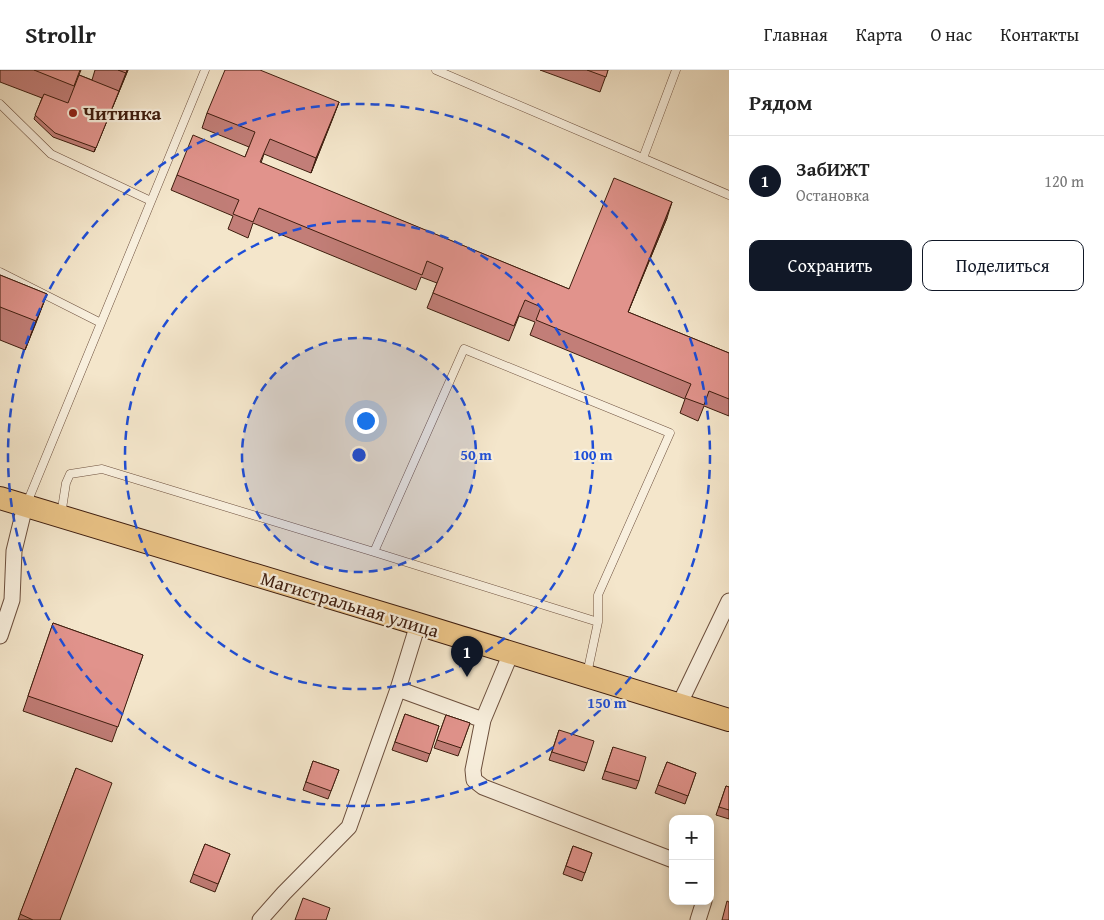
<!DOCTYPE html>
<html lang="ru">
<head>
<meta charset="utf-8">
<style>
  :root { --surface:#fff; --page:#f2f2f2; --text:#222; --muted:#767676; --line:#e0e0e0; --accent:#111827 }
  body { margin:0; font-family:"Gentium Book Plus",serif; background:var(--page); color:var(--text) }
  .controls { position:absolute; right:15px; bottom:15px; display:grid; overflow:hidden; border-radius:10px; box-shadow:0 2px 8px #0003 }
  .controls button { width:45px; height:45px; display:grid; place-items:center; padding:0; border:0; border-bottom:1px solid var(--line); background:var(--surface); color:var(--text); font:25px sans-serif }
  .you { position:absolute; left:365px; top:350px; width:18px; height:18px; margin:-12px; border:4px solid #fff; border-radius:50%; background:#1a73e8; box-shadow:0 0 0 8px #1a73e833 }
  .badge { display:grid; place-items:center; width:32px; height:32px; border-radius:50%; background:var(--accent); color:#fff; font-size:16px; font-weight:700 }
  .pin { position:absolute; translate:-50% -41px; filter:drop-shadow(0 1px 2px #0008) }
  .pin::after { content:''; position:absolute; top:26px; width:18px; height:15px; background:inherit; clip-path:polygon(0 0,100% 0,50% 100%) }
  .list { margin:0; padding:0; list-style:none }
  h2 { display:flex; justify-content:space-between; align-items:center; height:65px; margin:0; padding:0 20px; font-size:21px }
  h2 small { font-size:16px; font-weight:400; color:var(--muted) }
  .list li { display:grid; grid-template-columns:32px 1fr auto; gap:15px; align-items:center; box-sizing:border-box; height:90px; padding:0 20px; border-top:1px solid var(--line) }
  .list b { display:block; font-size:19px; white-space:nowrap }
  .list p { margin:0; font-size:16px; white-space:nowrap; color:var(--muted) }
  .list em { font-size:16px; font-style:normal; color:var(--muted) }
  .actions { display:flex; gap:10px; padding:15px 20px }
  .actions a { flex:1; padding:11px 0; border:1px solid var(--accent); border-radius:10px; text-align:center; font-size:18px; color:var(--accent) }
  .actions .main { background:var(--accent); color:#fff }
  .map { position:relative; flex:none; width:729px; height:850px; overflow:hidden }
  header { display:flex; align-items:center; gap:30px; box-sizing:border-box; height:70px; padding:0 25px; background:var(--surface); border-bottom:1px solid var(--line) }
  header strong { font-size:24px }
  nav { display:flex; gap:28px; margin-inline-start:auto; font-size:18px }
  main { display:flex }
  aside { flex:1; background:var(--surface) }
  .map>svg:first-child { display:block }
</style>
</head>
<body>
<header>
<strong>Strollr</strong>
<nav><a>Главная</a><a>Карта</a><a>О нас</a><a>Контакты</a></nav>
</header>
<main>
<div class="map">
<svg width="729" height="850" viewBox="0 0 729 850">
  <rect width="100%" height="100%" fill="#f4e6cb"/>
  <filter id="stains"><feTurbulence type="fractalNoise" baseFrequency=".004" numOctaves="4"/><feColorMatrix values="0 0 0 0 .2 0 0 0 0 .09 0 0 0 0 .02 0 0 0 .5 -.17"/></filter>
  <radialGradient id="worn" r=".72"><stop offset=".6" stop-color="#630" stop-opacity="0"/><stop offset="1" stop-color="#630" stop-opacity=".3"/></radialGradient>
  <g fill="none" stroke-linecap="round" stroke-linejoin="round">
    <defs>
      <path id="service" d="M436 0 729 125
        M0 34 51 84 151 131
        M643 88 676 0
        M0 202 101 253
        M27 433 205 0
        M61 445 66 413 70 404 102 399 374 482
        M587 604 598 552V525L670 363 464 279 374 482 598 552"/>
      <path id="minor" d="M0 566 12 530 14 481 25 436
        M511 583 483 650 473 700 474 710 483 717 673 790
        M398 619 483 650
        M679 635 729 531
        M260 850 284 823 349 757 398 619 418 554
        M698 850 704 831"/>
      <path id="primary" d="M0 428 418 554 729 650"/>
    </defs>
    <!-- service casing -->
    <use href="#service" stroke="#6c4f3d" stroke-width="9"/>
    <!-- minor casing -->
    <use href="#minor" stroke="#6c4f3d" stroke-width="17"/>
    <!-- primary casing -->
    <use href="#primary" stroke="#3e1d0e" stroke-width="24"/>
    <!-- service -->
    <use href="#service" stroke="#f8efdd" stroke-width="8"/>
    <!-- minor -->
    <use href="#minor" stroke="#f8efdd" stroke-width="15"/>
    <!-- primary -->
    <use href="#primary" stroke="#eac386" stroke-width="22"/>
  </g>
  <!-- wall -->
  <path fill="#c27e78" stroke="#3e1d0e" d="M0 0H81L79 5 92 10 95 0H128L94 82 53 67 34 49 42 28 0 12Z
    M540 0H608L600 22Z
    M339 32 311 103 264 84 261 93 569 219 667 148 628 242 729 283V346L704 336 698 351 680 343 685 329 530 265 535 252 519 246 509 271 427 238 437 213 421 207 416 220 253 153 248 168 228 159 233 146 171 120 177 105 245 87 249 77 202 58 207 43Z
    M0 205 47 224 25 280 0 270Z
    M53 553 143 585 112 672 23 641Z
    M405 644 439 656 427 692 392 680Z
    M446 645 470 653 458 686 434 678Z
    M559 660 587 693 584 701 549 690Z
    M613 677 639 711 636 719 602 709Z
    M313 691 339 700 328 729 303 720Z
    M667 692 696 703 685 734 655 723Z
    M76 698 60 850H18Z
    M726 716 729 717V749L716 745Z
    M205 774 230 784 215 822 190 812Z
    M573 776 592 783 582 811 563 804Z"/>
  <!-- shaded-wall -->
  <path fill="#9e6762" stroke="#3e1d0e" d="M127 0H128L94 82 119 21Z
    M339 32 333 48 311 103 316 88Z
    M672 132 667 148 622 257Z
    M47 224 36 253 25 280 36 251Z"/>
  <!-- building -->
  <path fill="#e1938c" stroke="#3e1d0e" d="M34 0H80L74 16Z
    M118 0H127L126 3Z
    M225 0H260L339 32 316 88 270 69 260 92 569 219 614 108 672 132 628 242 729 283V329L709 321 704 335 685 328 691 314 536 250 541 237 525 230 514 256 433 223 443 198 427 191 422 205 259 138 253 152 233 144 239 130 177 105 193 65 245 87 255 62 207 43Z
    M587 0H608L606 7Z
    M79 5 119 21 96 78 55 63 35 45 44 24 68 33Z
    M0 205 47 224 36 251 0 237Z
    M53 553 143 585 118 657 28 626Z
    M405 644 439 656 430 684 395 672Z
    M446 645 470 653 461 678 437 670Z
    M559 660 594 671 587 693 552 682Z
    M613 677 646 687 639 711 605 701Z
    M313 691 339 700 331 721 306 712Z
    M667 692 696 703 688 726 658 715Z
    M76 698 112 713 60 850H33L20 844Z
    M726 716 729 717V740L719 737Z
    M205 774 230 784 218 814 193 804Z
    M573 776 592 783 585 803 566 796Z
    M303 828 330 838 326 850H295Z
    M727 831 729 832V850H722Z"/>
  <!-- distance rings -->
  <circle cx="359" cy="385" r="117" fill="#1d4ed8" fill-opacity=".12"/>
  <g fill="none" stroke="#1d4ed8" stroke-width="2.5" stroke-dasharray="9 6">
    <circle cx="359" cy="385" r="117"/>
    <circle cx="359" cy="385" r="234"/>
    <circle cx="359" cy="385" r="351"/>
  </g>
  <!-- markers -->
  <circle fill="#8f2418" stroke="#f8efdd" stroke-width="2" cx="73" cy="43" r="5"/>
  <g text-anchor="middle" stroke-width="4.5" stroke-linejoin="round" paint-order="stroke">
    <!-- poi labels -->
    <g font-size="19" font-weight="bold" fill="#3e1d0e" stroke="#f8efdd" text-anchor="start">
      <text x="83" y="50">Читинка</text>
    </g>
    <!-- street labels -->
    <g font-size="19" fill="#3e1d0e" stroke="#f8efdd">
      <text transform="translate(350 534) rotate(17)" y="7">Магистральная улица</text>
    </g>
  </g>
  <circle cx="359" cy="385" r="8" fill="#1d4ed8" stroke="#f8efdd" stroke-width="2.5"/>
  <g font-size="15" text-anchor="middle" font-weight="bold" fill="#1d4ed8" stroke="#f8efdd" stroke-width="4.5" stroke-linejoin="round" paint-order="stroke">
    <text x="476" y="390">50 m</text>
    <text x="593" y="390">100 m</text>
    <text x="607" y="638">150 m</text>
  </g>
  <rect width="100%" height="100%" filter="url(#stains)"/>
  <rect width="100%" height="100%" fill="url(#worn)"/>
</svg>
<div class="controls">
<button>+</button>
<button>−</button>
</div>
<div class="you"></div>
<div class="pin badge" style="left:467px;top:607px">1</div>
</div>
<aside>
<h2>Рядом<small></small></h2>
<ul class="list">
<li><span class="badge">1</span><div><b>ЗабИЖТ</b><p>Остановка</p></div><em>120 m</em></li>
</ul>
<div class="actions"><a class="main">Сохранить</a><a>Поделиться</a></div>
</aside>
</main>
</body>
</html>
